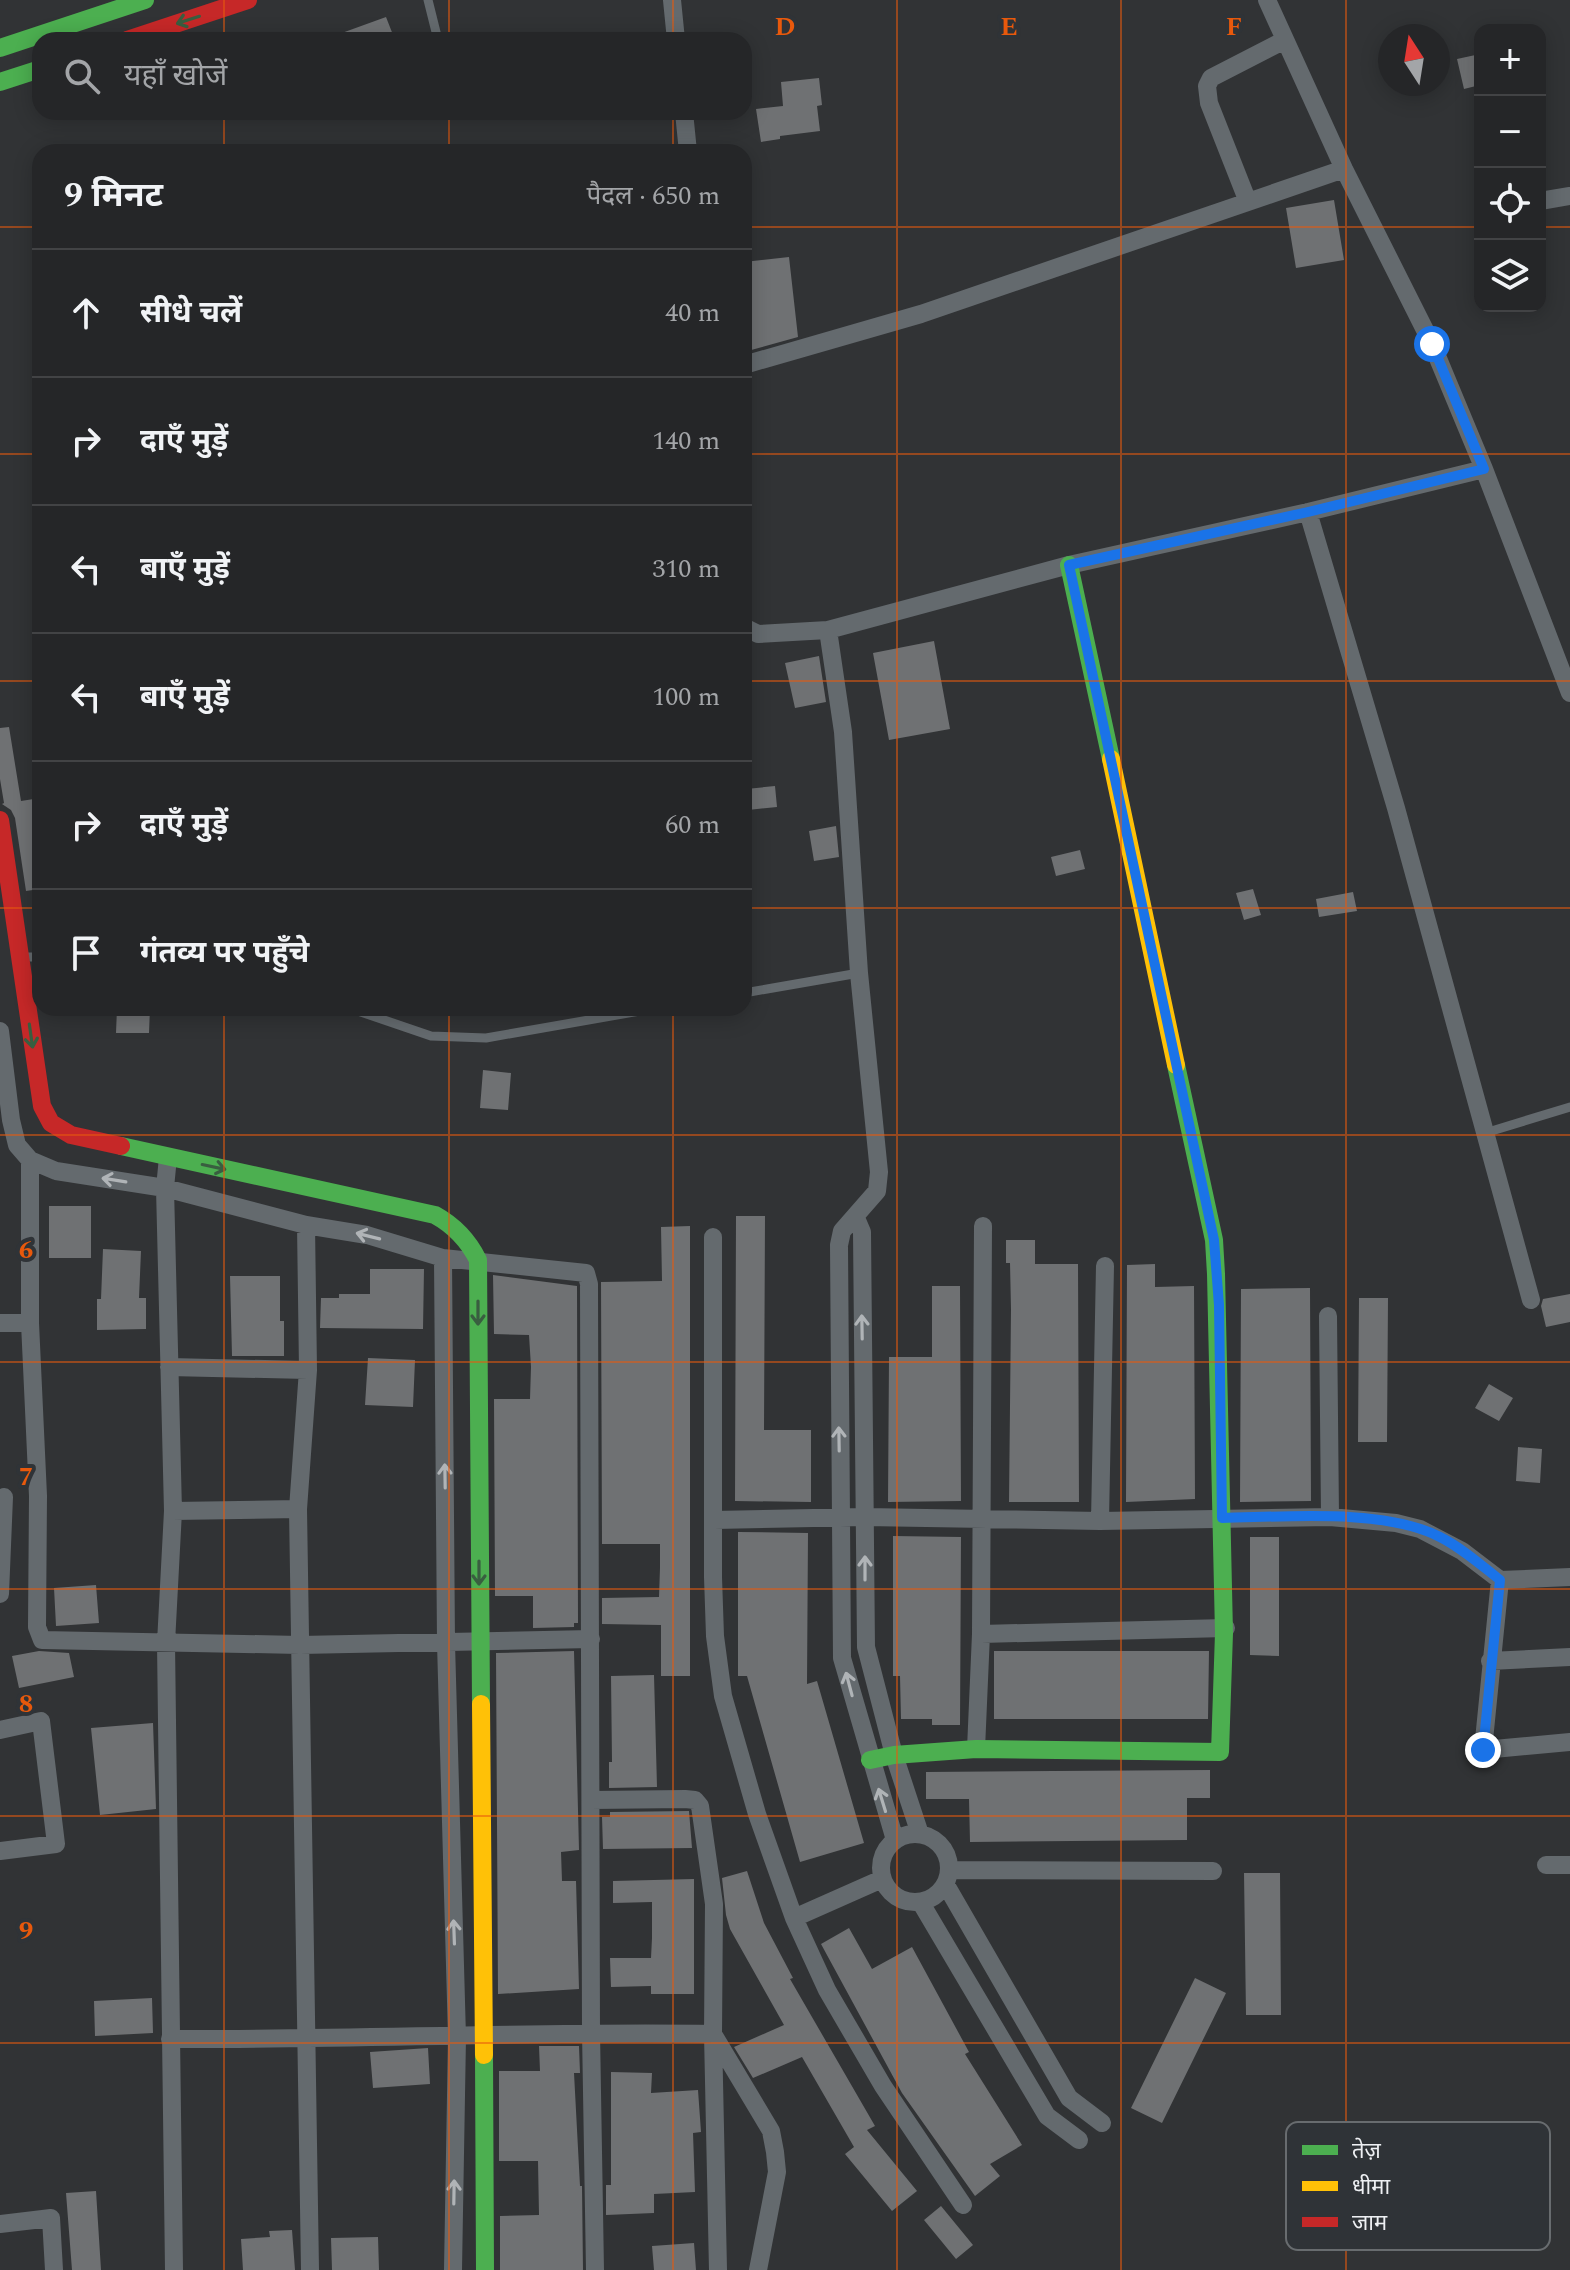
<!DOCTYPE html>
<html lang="hi">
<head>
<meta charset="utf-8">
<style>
  :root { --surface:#252628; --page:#313234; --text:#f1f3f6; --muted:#a3a5a8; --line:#424345 }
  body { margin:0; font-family:Spectral,"Noto Sans Devanagari",serif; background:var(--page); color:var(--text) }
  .controls { position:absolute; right:24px; top:24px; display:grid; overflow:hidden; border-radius:16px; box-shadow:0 4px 20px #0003 }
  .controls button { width:72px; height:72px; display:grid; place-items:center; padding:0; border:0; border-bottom:2px solid var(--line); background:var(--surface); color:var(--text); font:40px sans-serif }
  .compass { position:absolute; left:1378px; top:24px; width:72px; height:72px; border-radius:50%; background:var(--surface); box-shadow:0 4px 20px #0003; rotate:348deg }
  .stop { position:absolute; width:24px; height:24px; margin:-18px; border:6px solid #1a73e8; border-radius:50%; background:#fff }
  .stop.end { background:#1a73e8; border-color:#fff; box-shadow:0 2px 8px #0008 }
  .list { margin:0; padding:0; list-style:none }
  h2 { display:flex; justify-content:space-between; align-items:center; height:104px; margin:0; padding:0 32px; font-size:34px }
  h2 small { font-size:26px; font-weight:400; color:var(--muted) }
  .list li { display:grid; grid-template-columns:52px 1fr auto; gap:24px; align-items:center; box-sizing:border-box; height:128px; padding:0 32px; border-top:2px solid var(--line) }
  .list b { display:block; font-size:30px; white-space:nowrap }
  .list em { font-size:26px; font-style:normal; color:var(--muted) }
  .icon { flex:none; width:44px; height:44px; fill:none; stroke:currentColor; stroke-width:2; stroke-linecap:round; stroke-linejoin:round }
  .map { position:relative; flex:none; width:1570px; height:2270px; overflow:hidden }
  .search { position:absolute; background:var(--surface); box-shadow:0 4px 20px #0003; left:32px; top:32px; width:720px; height:88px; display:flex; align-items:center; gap:20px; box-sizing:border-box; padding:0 28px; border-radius:24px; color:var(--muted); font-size:30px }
  .panel { position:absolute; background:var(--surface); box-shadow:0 4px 20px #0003; left:32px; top:144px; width:720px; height:872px; border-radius:24px }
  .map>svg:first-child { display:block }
</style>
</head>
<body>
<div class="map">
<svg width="1570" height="2270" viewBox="0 0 1570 2270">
  <rect width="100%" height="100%" fill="#313335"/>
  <!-- building -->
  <path fill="#6f7173" d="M386 17 395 40H328V38Z
    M1480 54V85L1464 89 1457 59Z
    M819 78 822 105 817 106 820 131 780 136V139L761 142 756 109 783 106 781 82Z
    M1334 200 1344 260 1296 268 1286 208Z
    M789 257 798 337 744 352V262Z
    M934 641 950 729 889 740 873 653Z
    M819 656 826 702 795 708 785 663Z
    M9 727 21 801 40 798V889L26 891 15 818 11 810 2 804 4 803 0 779V728Z
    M775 786 777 807 748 810 746 789Z
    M836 826 839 857 814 861 809 831Z
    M1080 850 1085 869 1056 876 1051 857Z
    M1253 889 1261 915 1244 920 1236 893Z
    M1353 892 1357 911 1319 917 1316 899Z
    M117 1008H150L149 1033H116Z
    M483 1070 511 1073 508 1110 480 1108Z
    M49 1206H91V1258H49Z
    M736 1216H765L764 1430H811V1502L735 1501Z
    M690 1226V1676H661V1625L602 1624V1598L659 1597 660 1568V1544H602L601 1282 662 1281 661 1227Z
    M1006 1240H1035V1264H1078L1079 1502H1009L1011 1309 1010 1263H1006Z
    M103 1249 141 1251 139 1298H146V1329L97 1330V1299H101Z
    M1155 1264V1287L1194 1286 1195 1499 1126 1502 1127 1265Z
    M370 1269H424L423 1329 320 1328 321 1298H339V1294H370Z
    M493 1275 577 1286 578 1623H574V1627L533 1628V1596H495L494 1399H530L531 1367 529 1335 494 1334Z
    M230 1276H280V1321H284V1356H232Z
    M932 1286H960L961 1501 888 1502 889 1357H932Z
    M1310 1288 1311 1501 1240 1502 1241 1289Z
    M1570 1294V1322L1546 1327 1541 1306 1543 1299Z
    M1359 1298H1388L1387 1442H1358Z
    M368 1358 415 1360 413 1407 365 1405Z
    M1489 1384 1513 1398 1499 1421 1475 1408Z
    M1518 1447 1542 1449 1540 1483 1516 1481Z
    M738 1532 808 1533 807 1684 817 1681 864 1843 800 1862 747 1676H738Z
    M893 1536 961 1537 960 1725H932V1719H901L900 1676H893Z
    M1250 1537H1279V1656L1250 1655Z
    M96 1585 99 1623 56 1626 54 1588Z
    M39 1651 69 1653 74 1677 19 1688 12 1656Z
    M574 1651 579 1850 561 1852 562 1881H576L579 1989 498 1994 496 1653Z
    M994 1651H1209L1208 1719H994Z
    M654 1675 657 1787 609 1788V1762H612L611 1676Z
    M153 1723 156 1809 100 1815 91 1728Z
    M1210 1770V1798H1187V1840L970 1842 969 1799H926V1772Z
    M689 1811 692 1848 603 1849 602 1817H610V1812Z
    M747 1871 764 1923 793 1978 790 1979 875 2126 867 2130 917 2191 892 2211 845 2154 854 2147 802 2057 753 2078 734 2047 784 2025 730 1929 726 1915 722 1878Z
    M1244 1873H1280L1281 2015H1246Z
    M694 1879V1994H651V1986L611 1987 610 1958H651L652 1938V1902L613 1903V1881Z
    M849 1928 872 1969 912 1947 969 2052 965 2054 1022 2145 990 2164 1000 2176 975 2196 902 2093 821 1944Z
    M1195 1978 1226 1993 1162 2123 1131 2108Z
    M152 1998 153 2033 95 2036 94 2001Z
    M539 2046H579L580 2073H574L580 2186H582L583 2270H500V2216L539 2215 538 2161H499V2071H540Z
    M428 2048 430 2084 373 2088 370 2052Z
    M611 2072 652 2073 651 2093 698 2090 701 2132 693 2133 695 2192 654 2194V2213L606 2215V2185H611Z
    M96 2191 101 2270H72L66 2193Z
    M941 2206 973 2245 956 2259 924 2220Z
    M292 2230 295 2270H243L241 2239 270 2237 269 2231Z
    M378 2237 379 2270H332L331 2238Z
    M694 2243 696 2270H654L652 2246Z"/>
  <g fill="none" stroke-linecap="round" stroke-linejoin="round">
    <!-- lane -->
    <path stroke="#646a6e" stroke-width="9" d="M428 0 438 40
      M23 957H40
      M744 993 859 973
      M349 1008 431 1036 486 1038 657 1008
      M1485 1133 1570 1107"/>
    <!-- street -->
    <path stroke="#646a6e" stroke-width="18" d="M672 0 676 40
      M1267 0 1344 169 1432 344 1484 469 1570 693
      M684 112 688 152
      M1540 201 1570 196
      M1248 202 1209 103 1207 86 1211 78 1285 40
      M744 365 921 314 1344 169
      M1308 512 1396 808 1531 1300
      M744 627 758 634 828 630 1069 565 1308 512 1484 469
      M828 630 843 732 859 973 879 1172 877 1191 842 1231 839 1245 842 1658 895 1840
      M0 1031 11 1120 17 1145 30 1160 56 1171 165 1188 306 1225 367 1235 443 1258 586 1273 589 1284 591 2032 595 2270
      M168 1157 165 1188 173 1511 166 1643 174 2270
      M30 1160V1323L38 1496 37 1627 42 1640 300 1645 591 1639
      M856 1218 862 1232 866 1647 894 1755 920 1834
      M306 1225 308 1370 298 1509 310 2270
      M713 1237V1577L715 1636 723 1696 757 1814 794 1918 827 1990 883 2086 963 2205
      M443 1258 446 1643 457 2037 453 2270
      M1328 1316 1330 1517
      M0 1323H30
      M169 1367 308 1370
      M173 1511 298 1509
      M714 1520 865 1517 1100 1521 1330 1517 1396 1523 1420 1529 1462 1551 1500 1580 1570 1577
      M1100 1521 1105 1266
      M1500 1580 1483 1750 1570 1742
      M0 1594 4 1497
      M981 1634 1226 1628
      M1490 1661 1570 1657
      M0 1730 41 1721 56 1844 0 1851
      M976 1749 981 1634 983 1226
      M591 1800 685 1799 695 1800 700 1806 714 1904 713 2034 771 2131 775 2152 777 2172 758 2270
      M881 1868a34 34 0 1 1 68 0a34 34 0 1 1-68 0Z
      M1546 1865H1570
      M950 1870 1213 1871
      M946 1885 1069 2098 1102 2123
      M921 1903 1047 2116 1079 2140
      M794 1918 882 1879
      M170 2039C351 2040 532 2031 713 2034L718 2270
      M0 2224 51 2218 54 2270"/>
    <!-- fast -->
    <path stroke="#4caf50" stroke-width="18" d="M0 48 145 0
      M0 82 40 69
      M1069 565 1111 759
      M121 1146 435 1215C455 1226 468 1240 478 1260L481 1704
      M870 1760 894 1755 976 1749 1220 1752 1224 1633 1216 1274 1214 1240 1176 1065
      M484 2055 485 2270"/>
    <!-- slow -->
    <path stroke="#ffc107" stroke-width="18" d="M1111 759 1176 1065
      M481 1704 484 2055"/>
    <!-- jam -->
    <path stroke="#c62828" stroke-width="18" d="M127 40 248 0
      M0 820 42 1106 51 1123 71 1135 121 1146"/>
  </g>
  <!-- one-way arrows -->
  <defs><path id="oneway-shaft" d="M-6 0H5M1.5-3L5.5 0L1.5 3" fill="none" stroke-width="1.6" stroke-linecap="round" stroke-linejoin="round" transform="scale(2)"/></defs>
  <g stroke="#395e40">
    <use href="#oneway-shaft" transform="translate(188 20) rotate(162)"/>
    <use href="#oneway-shaft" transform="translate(31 1036) rotate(82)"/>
    <use href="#oneway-shaft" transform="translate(214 1167) rotate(12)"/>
    <use href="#oneway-shaft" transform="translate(478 1313) rotate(90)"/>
    <use href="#oneway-shaft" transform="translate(479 1573) rotate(90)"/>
  </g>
  <g stroke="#b0b4b7">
    <use href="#oneway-shaft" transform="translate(114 1180) rotate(-171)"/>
    <use href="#oneway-shaft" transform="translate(368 1236) rotate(-166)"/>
    <use href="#oneway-shaft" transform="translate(862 1327) rotate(-91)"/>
    <use href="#oneway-shaft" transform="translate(839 1439) rotate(-91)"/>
    <use href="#oneway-shaft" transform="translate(445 1476) rotate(-91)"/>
    <use href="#oneway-shaft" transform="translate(865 1568) rotate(-90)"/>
    <use href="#oneway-shaft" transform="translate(849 1684) rotate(-105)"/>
    <use href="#oneway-shaft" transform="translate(882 1800) rotate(-107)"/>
    <use href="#oneway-shaft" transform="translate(454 1932) rotate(-92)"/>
    <use href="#oneway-shaft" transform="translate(454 2192) rotate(-89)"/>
  </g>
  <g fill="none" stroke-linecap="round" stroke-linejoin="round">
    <!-- route -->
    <path stroke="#1a73e8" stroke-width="10" d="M1432 344 1484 469 1308 512 1069 565 1214 1240 1219 1305 1222 1518C1285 1517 1384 1508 1440 1537 1462 1548 1481 1565 1500 1580L1483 1750"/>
  </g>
  <!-- grid -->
  <path fill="none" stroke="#e8590c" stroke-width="2" stroke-opacity="0.55" d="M224 0V40M449 0V40M673 0V40M897 0V2270M1121 0V2270M1346 0V2270M224 112V152M449 112V152M673 112V152M0 227H40M744 227H1480M1540 227H1570M0 454H40M744 454H1570M0 681H40M744 681H1570M0 908H40M744 908H1570M224 1008V2270M449 1008V2270M673 1008V2270M0 1135H1570M0 1362H1570M0 1589H1570M0 1816H1570M0 2043H1570"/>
  <!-- legend -->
  <rect x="1286" y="2122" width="264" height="128" rx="12" fill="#2f3337" stroke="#686c6f" stroke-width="2"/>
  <rect x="1302" y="2145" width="36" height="10" fill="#4caf50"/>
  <rect x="1302" y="2181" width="36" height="10" fill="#ffc107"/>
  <rect x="1302" y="2217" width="36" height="10" fill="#c62828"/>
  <g font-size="22" fill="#eef0f3">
    <text x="1352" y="2158">तेज़</text>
    <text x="1352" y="2194">धीमा</text>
    <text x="1352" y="2230">जाम</text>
  </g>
  <g font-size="26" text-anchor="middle" font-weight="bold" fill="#e8590c" stroke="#2f3337" stroke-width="8" stroke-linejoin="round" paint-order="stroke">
    <text x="785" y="35">D</text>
    <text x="1009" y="35">E</text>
    <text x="1234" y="35">F</text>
    <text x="26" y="1258">6</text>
    <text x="26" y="1485">7</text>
    <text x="26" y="1712">8</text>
    <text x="26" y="1939">9</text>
  </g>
</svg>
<div class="controls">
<button>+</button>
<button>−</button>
<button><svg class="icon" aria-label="locate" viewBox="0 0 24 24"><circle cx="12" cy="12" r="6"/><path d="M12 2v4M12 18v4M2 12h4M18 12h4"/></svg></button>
<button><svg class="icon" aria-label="layers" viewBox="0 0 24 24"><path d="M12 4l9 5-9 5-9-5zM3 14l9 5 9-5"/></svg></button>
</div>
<svg class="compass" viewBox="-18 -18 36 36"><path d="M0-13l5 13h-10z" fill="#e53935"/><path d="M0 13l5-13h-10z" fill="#a3a5a8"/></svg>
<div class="stop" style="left:1432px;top:344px"></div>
<div class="stop end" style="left:1483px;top:1750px"></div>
<div class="search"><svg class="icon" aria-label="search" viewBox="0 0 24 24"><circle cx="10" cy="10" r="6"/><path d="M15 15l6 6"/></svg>यहाँ खोजें</div>
<section class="panel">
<h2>9 मिनट<small>पैदल · 650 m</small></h2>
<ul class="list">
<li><svg class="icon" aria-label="ahead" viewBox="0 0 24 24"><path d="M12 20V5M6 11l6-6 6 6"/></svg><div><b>सीधे चलें</b></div><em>40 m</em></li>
<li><svg class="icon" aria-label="right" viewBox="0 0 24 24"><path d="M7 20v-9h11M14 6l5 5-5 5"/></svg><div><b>दाएँ मुड़ें</b></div><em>140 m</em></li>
<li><svg class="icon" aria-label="left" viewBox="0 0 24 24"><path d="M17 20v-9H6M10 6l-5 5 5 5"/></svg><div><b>बाएँ मुड़ें</b></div><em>310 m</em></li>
<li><svg class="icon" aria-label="left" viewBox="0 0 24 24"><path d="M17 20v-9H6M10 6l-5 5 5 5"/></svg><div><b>बाएँ मुड़ें</b></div><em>100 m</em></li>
<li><svg class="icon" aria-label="right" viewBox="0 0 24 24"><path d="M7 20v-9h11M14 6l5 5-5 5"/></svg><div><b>दाएँ मुड़ें</b></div><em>60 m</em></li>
<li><svg class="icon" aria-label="arrive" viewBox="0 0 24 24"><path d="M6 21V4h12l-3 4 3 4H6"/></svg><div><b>गंतव्य पर पहुँचे</b></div></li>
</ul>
</section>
</div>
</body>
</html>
